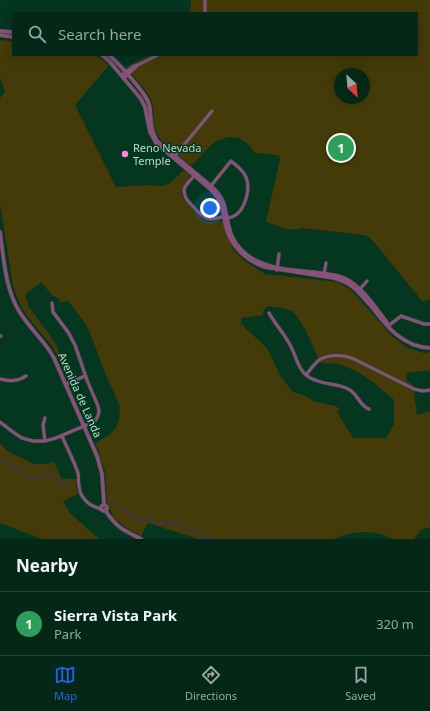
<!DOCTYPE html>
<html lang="en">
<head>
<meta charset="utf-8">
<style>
  :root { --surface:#032818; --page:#0d3021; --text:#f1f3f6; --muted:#97a6a2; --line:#244437; --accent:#2563eb }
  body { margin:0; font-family:"Noto Sans",sans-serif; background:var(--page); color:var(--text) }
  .compass { position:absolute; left:334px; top:68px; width:36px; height:36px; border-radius:50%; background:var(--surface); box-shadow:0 2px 10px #0003; rotate:154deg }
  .you { position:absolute; left:210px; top:208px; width:14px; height:14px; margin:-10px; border:3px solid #fff; border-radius:50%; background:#1a73e8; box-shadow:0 0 0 6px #1a73e833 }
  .badge { display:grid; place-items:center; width:26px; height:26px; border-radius:50%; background:var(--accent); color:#fff; font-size:13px; font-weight:700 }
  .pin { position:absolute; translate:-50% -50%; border:2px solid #fff; box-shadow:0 1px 4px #0006 }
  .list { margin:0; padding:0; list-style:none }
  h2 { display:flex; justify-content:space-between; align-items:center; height:52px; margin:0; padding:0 16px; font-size:17px }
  h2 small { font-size:13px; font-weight:400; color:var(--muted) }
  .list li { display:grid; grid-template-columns:26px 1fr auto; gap:12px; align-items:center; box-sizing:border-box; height:64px; padding:0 16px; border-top:1px solid var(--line) }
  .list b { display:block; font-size:15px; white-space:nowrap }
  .list p { margin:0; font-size:13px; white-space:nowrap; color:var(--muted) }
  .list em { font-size:13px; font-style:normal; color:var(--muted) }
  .icon { flex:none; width:22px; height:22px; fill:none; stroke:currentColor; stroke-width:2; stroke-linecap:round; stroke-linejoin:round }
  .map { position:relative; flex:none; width:430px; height:539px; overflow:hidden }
  .search { position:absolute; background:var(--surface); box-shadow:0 2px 10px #0003; left:12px; right:12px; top:12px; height:44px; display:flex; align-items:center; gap:10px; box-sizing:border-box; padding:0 14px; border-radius:0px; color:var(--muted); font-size:15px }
  .sheet { height:116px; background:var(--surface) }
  nav { display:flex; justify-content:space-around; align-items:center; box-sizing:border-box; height:56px; border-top:1px solid var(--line); background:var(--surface); font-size:11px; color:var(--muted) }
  nav a { display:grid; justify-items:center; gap:2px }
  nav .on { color:var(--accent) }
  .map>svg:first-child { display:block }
</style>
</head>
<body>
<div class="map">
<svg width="430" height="539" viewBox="0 0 430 539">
  <rect width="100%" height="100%" fill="#043620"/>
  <!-- green -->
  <path fill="#443b09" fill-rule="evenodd" d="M191 0H430V299L422 301 373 241 368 236 364 235 302 228C289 232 279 226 266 222L280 159 279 156 276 155 255 153 248 144 239 138 228 137 214 142 191 166 163 142C149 127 157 117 151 100 147 90 133 76 126 67L151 55H417V13H190ZM340 74H364V98H340Z
    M0 40 13 41V55H95L109 65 75 105 116 187 147 185 161 186 169 184 184 170 190 176 183 186 182 196 185 201 202 219 207 222 222 221 233 249 243 260 265 274 338 282 352 291 393 337 408 348 424 353 430 352V370L406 373 407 381 413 385 417 415 430 411V527L421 530 414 539C409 539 398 539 392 539 388 537 385 535 381 534 366 530 348 532 334 539H197L189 536 148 523 141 536 126 528 114 518 107 502 105 471 99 455 100 454 95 443 109 435 115 429 119 420 120 406 105 373 92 338 86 324 68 301 60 302 58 298 53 296 41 282 34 288 25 294 29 307 56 344 69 379H68C62 370 59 358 53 348 45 336 34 326 26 314 20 306 16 296 13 286L0 204V98L5 92 0 77ZM268 306C275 308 283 307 290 310 301 315 315 352 321 363 328 364 335 363 341 365 359 370 380 387 394 400V424L386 438H353L337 412 340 410 336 406 316 402 303 395 293 392 281 377 267 348 241 324V318L263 315V311Z
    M0 443 7 451 34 464H46L54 462 62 479H76V485L78 494 63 501 70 513 99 539H42L0 523Z"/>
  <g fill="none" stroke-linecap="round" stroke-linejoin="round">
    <!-- stream -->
    <path stroke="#34308f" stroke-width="1" d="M0 459 7 462 11 464 13 469 19 468H23C26 471 25 474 28 478L37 479 43 474C55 474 52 478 60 483 63 485 67 486 70 487
      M110 498C116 500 117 507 122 510 128 514 131 510 135 519H150L154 522 165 524 179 523 185 525 191 531H198L202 538 214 539"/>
    <defs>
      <path id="minor" d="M205 13V0
        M122 75 134 66 138 65
        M124 78 138 65 158 55
        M174 157 212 111
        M194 176C187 184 180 188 187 200 192 205 200 216 207 218 212 220 217 218 223 217 226 217 228 218 232 217 245 212 251 189 246 177 243 170 237 166 231 161L210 187
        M277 270 279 254
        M324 274 326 263
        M359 290 367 281
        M269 313C275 324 283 332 289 343 294 351 296 361 301 369 304 374 309 378 315 380 326 385 339 383 350 390 358 395 360 406 369 409
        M388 326 401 316 424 324H430
        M0 336H1
        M306 375C310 370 314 364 319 360 330 354 343 355 354 359L414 389 423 391 430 390
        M0 379C10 381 17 382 26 376
        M66 384 85 376
        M0 422 13 432 22 438 33 441H45L56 438 84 426 95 421 98 416 99 411 98 406 87 380 75 345 68 332 53 312 52 303
        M62 436C67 448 74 461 78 473 79 477 78 482 79 486 80 498 89 506 101 509
        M45 441 43 425 45 418"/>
      <path id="tertiary" d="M0 31 13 32
        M0 35 13 37
        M102 55 110 62 141 99 145 107 150 132 156 143 209 188C223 200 222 211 226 227 231 246 246 261 265 267L334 278C342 280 348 283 354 288 360 293 365 300 371 306 386 326 403 347 430 348
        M109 55C120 65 145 92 149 104 152 117 149 128 157 141L211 186C227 200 224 209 229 227 231 238 238 248 247 255 266 270 296 270 320 273 329 274 338 275 346 279 363 288 374 306 386 321L388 325
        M170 152H174L179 150
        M0 232C4 259 5 288 19 311 29 328 45 341 54 358L97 456 102 474 104 504
        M101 508a3 3 0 1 1 6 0a3 3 0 1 1-6 0Z
        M105 510C117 528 123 530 141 539"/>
    </defs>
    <!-- minor casing -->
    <use href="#minor" stroke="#25543e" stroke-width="4"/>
    <!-- tertiary casing -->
    <use href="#tertiary" stroke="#25543e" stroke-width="4.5"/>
    <!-- minor -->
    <use href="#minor" stroke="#8a5079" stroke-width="3"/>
    <!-- tertiary -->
    <use href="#tertiary" stroke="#8a5079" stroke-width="3.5"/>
  </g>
  <!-- markers -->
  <circle fill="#ff85de" stroke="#043620" stroke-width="1.5" cx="125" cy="154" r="4"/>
  <g text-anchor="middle" stroke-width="3" stroke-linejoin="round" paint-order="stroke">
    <!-- poi labels -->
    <g font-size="11" fill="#bddbc8" stroke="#043620" text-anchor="start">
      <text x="133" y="152">Reno Nevada<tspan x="133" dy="13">Temple</tspan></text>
    </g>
    <!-- street labels -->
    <g font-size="11" fill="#bddbc8" stroke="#043620">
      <text transform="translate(80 395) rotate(66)" y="4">Avenida de Landa</text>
    </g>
  </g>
</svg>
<svg class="compass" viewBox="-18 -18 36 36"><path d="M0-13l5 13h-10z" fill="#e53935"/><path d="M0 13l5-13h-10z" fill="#97a6a2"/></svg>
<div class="you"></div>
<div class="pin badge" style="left:341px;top:148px;background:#2e9e5b">1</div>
<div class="search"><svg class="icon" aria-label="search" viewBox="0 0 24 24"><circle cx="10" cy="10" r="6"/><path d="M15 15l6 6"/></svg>Search here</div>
</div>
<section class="sheet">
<h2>Nearby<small></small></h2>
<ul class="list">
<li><span class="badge" style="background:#2e9e5b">1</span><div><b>Sierra Vista Park</b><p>Park</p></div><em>320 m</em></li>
</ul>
</section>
<nav>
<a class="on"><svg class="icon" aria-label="map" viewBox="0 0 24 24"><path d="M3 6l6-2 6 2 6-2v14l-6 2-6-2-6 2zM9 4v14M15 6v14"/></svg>Map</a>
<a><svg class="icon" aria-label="directions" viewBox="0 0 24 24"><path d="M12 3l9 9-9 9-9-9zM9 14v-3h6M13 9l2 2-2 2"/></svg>Directions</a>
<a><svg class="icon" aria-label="saved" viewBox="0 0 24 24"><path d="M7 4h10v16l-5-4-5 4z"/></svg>Saved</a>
</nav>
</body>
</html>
